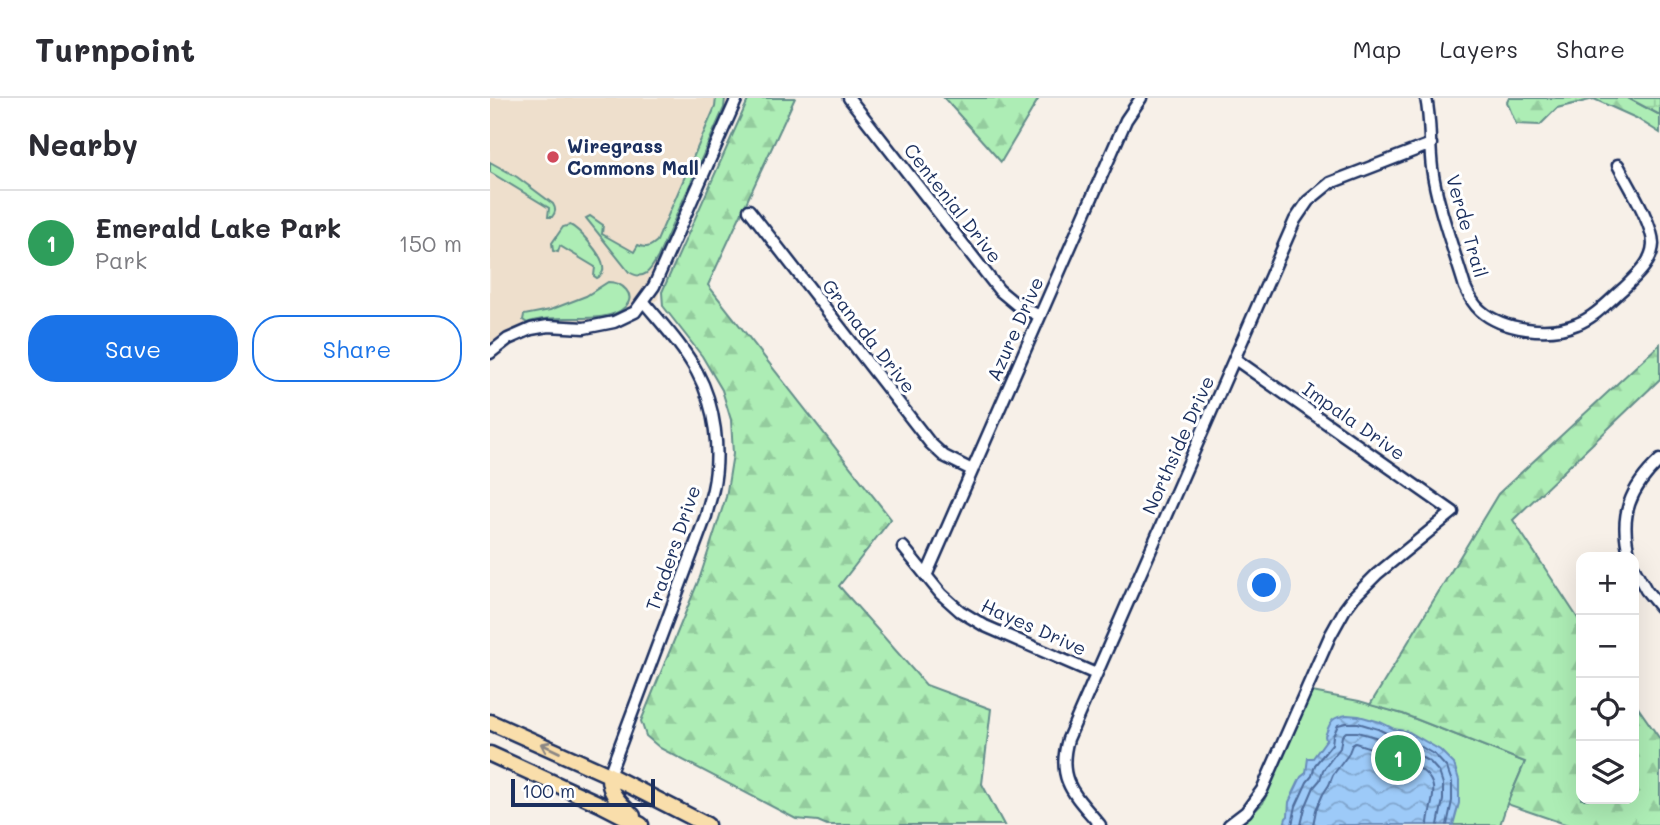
<!DOCTYPE html>
<html lang="en">
<head>
<meta charset="utf-8">
<style>
  :root { --surface:#fff; --page:#f7f7f7; --text:#2b2b33; --muted:#7c7c81; --line:#e1e1e2; --accent:#1a73e8 }
  body { margin:0; font-family:Mali,sans-serif; background:var(--page); color:var(--text) }
  .controls { position:absolute; right:21px; bottom:21px; display:grid; overflow:hidden; border-radius:14px; box-shadow:0 7px 28px #0002 }
  .controls button { width:63px; height:63px; display:grid; place-items:center; padding:0; border:0; border-bottom:2px solid var(--line); background:var(--surface); color:var(--text); font:35px sans-serif }
  .scale { position:absolute; left:21px; bottom:18px; width:144px; box-sizing:border-box; padding-left:7px; border:4px solid #1b2f5e; border-top:0; font-size:19px; line-height:24px; white-space:nowrap; color:#1b2f5e; -webkit-text-stroke:5px #fff; paint-order:stroke }
  .you { position:absolute; left:775px; top:488px; width:24px; height:24px; margin:-18px; border:5px solid #fff; border-radius:50%; background:#1a73e8; box-shadow:0 0 0 10px #1a73e833 }
  .badge { display:grid; place-items:center; width:46px; height:46px; border-radius:50%; background:var(--accent); color:#fff; font-size:23px; font-weight:700 }
  .pin { position:absolute; translate:-50% -50%; border:4px solid #fff; box-shadow:0 2px 7px #0006 }
  .list { margin:0; padding:0; list-style:none }
  h2 { display:flex; justify-content:space-between; align-items:center; height:91px; margin:0; padding:0 28px; font-size:30px }
  h2 small { font-size:23px; font-weight:400; color:var(--muted) }
  .list li { display:grid; grid-template-columns:46px 1fr auto; gap:21px; align-items:center; box-sizing:border-box; height:105px; padding:0 28px; border-top:2px solid var(--line) }
  .list b { display:block; font-size:26px; white-space:nowrap }
  .list p { margin:0; font-size:23px; white-space:nowrap; color:var(--muted) }
  .list em { font-size:23px; font-style:normal; color:var(--muted) }
  .actions { display:flex; gap:14px; padding:21px 28px }
  .actions a { flex:1; padding:16px 0; border:2px solid var(--accent); border-radius:28px; text-align:center; font-size:24px; color:var(--accent) }
  .actions .main { background:var(--accent); color:#fff }
  .icon { flex:none; width:38px; height:38px; fill:none; stroke:currentColor; stroke-width:2; stroke-linecap:round; stroke-linejoin:round }
  .map { position:relative; flex:none; width:1170px; height:727px; overflow:hidden }
  header { display:flex; align-items:center; gap:42px; box-sizing:border-box; height:98px; padding:0 35px; background:var(--surface); border-bottom:2px solid var(--line) }
  header strong { font-size:33px }
  nav { display:flex; gap:38px; margin-inline-start:auto; font-size:24px }
  main { display:flex }
  aside { flex:1; background:var(--surface) }
  .map>svg:first-child { display:block }
</style>
</head>
<body>
<header>
<strong>Turnpoint</strong>
<nav><a>Map</a><a>Layers</a><a>Share</a></nav>
</header>
<main>
<aside>
<h2>Nearby<small></small></h2>
<ul class="list">
<li><span class="badge" style="background:#2e9e5b">1</span><div><b>Emerald Lake Park</b><p>Park</p></div><em>150 m</em></li>
</ul>
<div class="actions"><a class="main">Save</a><a>Share</a></div>
</aside>
<div class="map">
<svg width="1170" height="727" viewBox="0 0 1170 727">
  <defs>
    <pattern id="forest-firs" width="22" height="20" patternUnits="userSpaceOnUse" patternTransform="scale(1.75)"><rect width="22" height="20" fill="#adedb5"/><path d="M5 1l3.5 6h-7zM16 11l3.5 6h-7z" fill="#94cc9e"/></pattern>
    <pattern id="wetland-marsh" width="20" height="14" patternUnits="userSpaceOnUse" patternTransform="scale(1.75)"><rect width="20" height="14" fill="#adedb5"/><path d="M1 5h8M5 5V1M11 12h8M15 12V8" fill="none" stroke="#94cc9e"/></pattern>
    <pattern id="water-waves" width="16" height="10" patternUnits="userSpaceOnUse" patternTransform="scale(1.75)"><rect width="16" height="10" fill="#9dcaf8"/><path d="M0 5q4-4 8 0t8 0" fill="none" stroke="#7fa4cc"/></pattern>
  </defs>
  <rect width="100%" height="100%" fill="#f7f0e8"/>
  <filter id="ink" filterUnits="userSpaceOnUse"><feTurbulence type="fractalNoise" baseFrequency=".0143" numOctaves="2"/><feDisplacementMap in="SourceGraphic" scale="14" xChannelSelector="R" yChannelSelector="G"/><feConvolveMatrix kernelMatrix="1 2 1 2 8 2 1 2 1" color-interpolation-filters="sRGB"/></filter>
  <g filter="url(#ink)">
    <!-- built -->
    <path fill="#eedfcc" d="M0 0H255L169 195 168 201 141 224 110 234 55 235 41 238 27 243 14 251 0 264Z"/>
    <!-- green -->
    <path fill="#adedb5" stroke="#648e8a" stroke-width="2" d="M226 0H235L234 10 168 159C161 171 155 184 139 174L96 120 100 118 113 127 112 136 144 154 148 147C156 151 160 149 167 143L225 9Z
      M0 64 27 79 63 106C66 111 66 114 62 119H58L59 110 0 74Z
      M80 127C89 131 113 158 113 168 114 174 112 175 109 179L107 180 104 178 105 169 70 148 68 154 63 153 62 145 73 129Z
      M118 184C132 184 147 197 135 209 115 229 64 213 37 225L33 222 34 217 60 212 96 198Z
      M822 594 869 603 913 616 1035 664 1017 706 1010 727H750L773 705 812 611Z"/>
    <!-- forest -->
    <path fill="url(#forest-firs)" stroke="#648e8a" stroke-width="2" d="M259 0H305L218 187 401 421 349 488 436 587 501 611 492 686 514 727H337L328 723 306 721 170 650 156 638 151 623 210 479 236 399 243 356 241 322 232 292 212 258 173 208 172 194Z
      M454 0H549L511 64Z
      M1019 0H1138L1170 17V35L1146 20 1104 1 1067 10 1050 27 1026 26 1017 4Z
      M1170 246V281L1023 422 1091 525V701H1144V604L1170 641V727H1078L1017 706 1035 664 913 616 880 607 1008 396Z"/>
    <!-- wetland -->
    <path fill="url(#wetland-marsh)" stroke="#648e8a" stroke-width="2" d="M1138 0H1170V17Z"/>
    <!-- water -->
    <path fill="url(#water-waves)" stroke="#698cba" stroke-width="2" d="M857 617 869 618 890 624 904 631 919 634 950 652 964 666 969 682V705L963 727H794L796 720 798 718 799 704 811 679 816 675 818 660H823L836 642 835 638C841 623 840 620 857 617Z"/>
    <g fill="none" stroke-linecap="round" stroke-linejoin="round">
      <!-- shore -->
      <path stroke="#4f6d9c" stroke-width="2" d="M802 727 806 708 817 684 822 678 825 667 842 646 843 638 848 627 856 625H868L888 631 902 638 918 641 945 657 957 670 962 684V703L957 727
        M811 727 815 710 824 689 830 682 833 672 850 650 852 638 856 634H867L885 639 899 646 914 650 940 664 949 674 953 686V702L948 727
        M823 727 826 712 833 696 839 687 843 677 858 657 862 647 865 645C886 652 939 664 943 689 945 702 938 714 938 727"/>
      <defs>
        <path id="minor" d="M359 0 509 192 527 207 550 218
          M936 0C941 23 939 46 942 70 947 108 964 152 975 189 979 198 983 206 990 212 1012 232 1059 238 1087 226 1105 219 1119 203 1134 190 1146 178 1162 165 1163 146 1163 126 1138 86 1128 67
          M259 112 440 345 454 358 482 372
          M0 255 18 241 41 231 58 228 94 230 124 224 145 214 164 188 247 0
          M413 449 451 496 470 513 495 528 606 576
          M1140 459C1128 418 1140 390 1170 362
          M1144 470 1156 492 1170 509
          M436 478 636 22 651 0
          M119 677 216 418C218 409 221 400 223 391 231 354 225 307 207 274 193 248 172 226 154 204
          M610 727C585 697 566 683 578 641L805 122 818 103 840 85 941 46
          M739 727 756 714 772 692 840 538 855 511 864 499 887 476 963 414 745 261"/>
        <path id="highway" d="M0 624 119 677 217 727
          M0 656 110 706 151 727
          M119 677C118 696 131 706 143 718"/>
      </defs>
      <!-- minor casing -->
      <use href="#minor" stroke="#1b2f5e" stroke-width="15"/>
      <!-- highway casing -->
      <use href="#highway" stroke="#1b2f5e" stroke-width="19"/>
      <!-- minor -->
      <use href="#minor" stroke="#fff" stroke-width="10"/>
      <!-- highway -->
      <use href="#highway" stroke="#f9deab" stroke-width="14"/>
    </g>
    <!-- one-way arrows -->
    <defs><path id="oneway-shaft" d="M-6 0H5M1.5-3L5.5 0L1.5 3" fill="none" stroke-width="1.6" stroke-linecap="round" stroke-linejoin="round" transform="scale(1.75)"/></defs>
    <use stroke="#8a8684" href="#oneway-shaft" transform="translate(60 650) rotate(-155)"/>
  </g>
  <!-- markers -->
  <circle fill="#d1495b" stroke="#fff" stroke-width="2.5" cx="63" cy="59" r="7"/>
  <g text-anchor="middle" stroke-width="6" stroke-linejoin="round" paint-order="stroke">
    <!-- poi labels -->
    <g font-size="19" font-weight="bold" fill="#1b2f5e" stroke="#fff" text-anchor="start">
      <text x="77" y="55">Wiregrass<tspan x="77" dy="22">Commons Mall</tspan></text>
    </g>
    <!-- street labels -->
    <g font-size="19" fill="#1b2f5e" stroke="#fff">
      <text transform="translate(463 105) rotate(52)" y="7">Centenial Drive</text>
      <text transform="translate(977 128) rotate(74)" y="7">Verde Trail</text>
      <text transform="translate(525 231) rotate(-66)" y="7">Azure Drive</text>
      <text transform="translate(379 238) rotate(52)" y="7">Granada Drive</text>
      <text transform="translate(864 323) rotate(35)" y="7">Impala Drive</text>
      <text transform="translate(688 347) rotate(-66)" y="7">Northside Drive</text>
      <text transform="translate(183 450) rotate(-71)" y="7">Traders Drive</text>
      <text transform="translate(544 529) rotate(24)" y="7">Hayes Drive</text>
    </g>
  </g>
</svg>
<div class="controls">
<button>+</button>
<button>−</button>
<button><svg class="icon" aria-label="locate" viewBox="0 0 24 24"><circle cx="12" cy="12" r="6"/><path d="M12 2v4M12 18v4M2 12h4M18 12h4"/></svg></button>
<button><svg class="icon" aria-label="layers" viewBox="0 0 24 24"><path d="M12 4l9 5-9 5-9-5zM3 14l9 5 9-5"/></svg></button>
</div>
<div class="scale">100 m</div>
<div class="you"></div>
<div class="pin badge" style="left:908px;top:660px;background:#2e9e5b">1</div>
</div>
</main>
</body>
</html>
